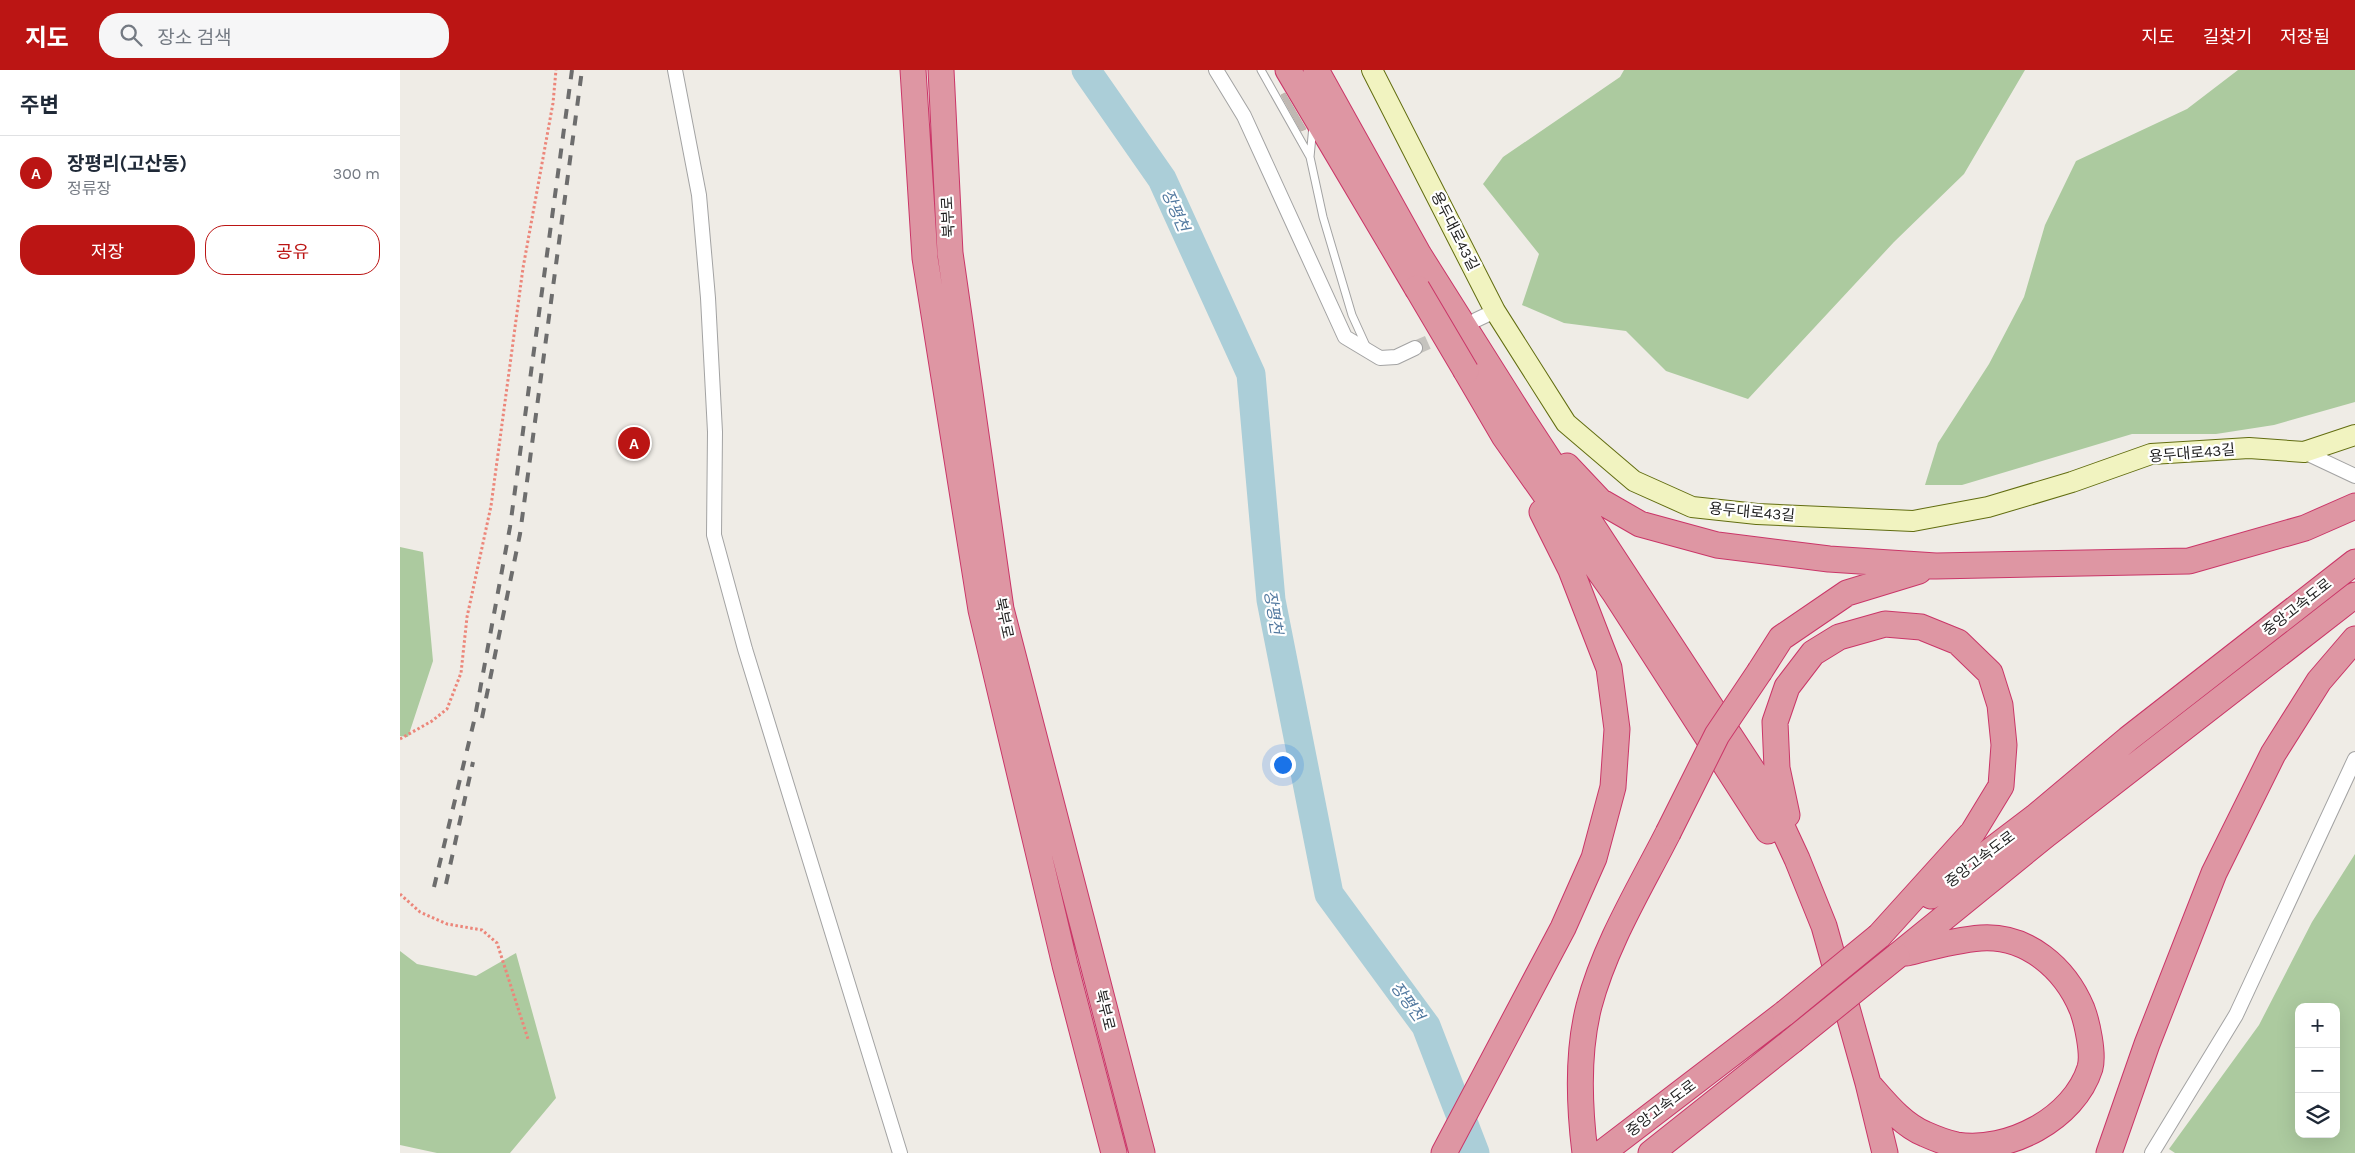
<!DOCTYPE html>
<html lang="ko">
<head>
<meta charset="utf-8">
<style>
  :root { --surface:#fff; --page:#f6f6f7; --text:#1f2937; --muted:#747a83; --line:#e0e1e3; --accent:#bb1514 }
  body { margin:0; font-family:Karla,"Noto Sans KR",sans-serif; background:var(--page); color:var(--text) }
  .controls { position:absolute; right:15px; bottom:15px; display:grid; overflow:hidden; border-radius:10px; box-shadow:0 5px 20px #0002 }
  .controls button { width:45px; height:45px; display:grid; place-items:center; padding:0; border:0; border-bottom:1px solid var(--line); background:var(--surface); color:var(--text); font:25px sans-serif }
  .you { position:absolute; left:882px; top:694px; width:18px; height:18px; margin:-12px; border:4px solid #fff; border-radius:50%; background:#1a73e8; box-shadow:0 0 0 8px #1a73e833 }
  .badge { display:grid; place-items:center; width:32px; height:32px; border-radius:50%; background:var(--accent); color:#fff; font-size:16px; font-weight:700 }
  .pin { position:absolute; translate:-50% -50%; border:2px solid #fff; box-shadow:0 1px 5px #0006 }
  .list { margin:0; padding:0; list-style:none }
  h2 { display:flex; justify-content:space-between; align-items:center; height:65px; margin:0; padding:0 20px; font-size:21px }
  h2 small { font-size:16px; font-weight:400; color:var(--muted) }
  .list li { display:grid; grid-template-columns:32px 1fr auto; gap:15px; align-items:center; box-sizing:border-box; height:75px; padding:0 20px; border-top:1px solid var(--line) }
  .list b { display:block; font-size:19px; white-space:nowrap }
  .list p { margin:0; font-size:16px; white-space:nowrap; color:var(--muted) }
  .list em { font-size:16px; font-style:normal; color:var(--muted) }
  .actions { display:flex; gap:10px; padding:15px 20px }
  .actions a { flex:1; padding:11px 0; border:1px solid var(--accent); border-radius:20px; text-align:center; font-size:18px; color:var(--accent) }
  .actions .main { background:var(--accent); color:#fff }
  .icon { flex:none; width:28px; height:28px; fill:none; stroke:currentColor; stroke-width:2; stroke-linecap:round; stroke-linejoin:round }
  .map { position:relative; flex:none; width:1955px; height:1083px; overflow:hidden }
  header { display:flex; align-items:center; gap:30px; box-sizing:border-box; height:70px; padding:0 25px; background:var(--accent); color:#fff }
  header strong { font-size:24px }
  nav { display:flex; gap:28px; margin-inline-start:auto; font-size:18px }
  .search { width:350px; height:45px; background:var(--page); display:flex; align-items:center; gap:12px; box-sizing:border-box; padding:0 18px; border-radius:20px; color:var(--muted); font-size:19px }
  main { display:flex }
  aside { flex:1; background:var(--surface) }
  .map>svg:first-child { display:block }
</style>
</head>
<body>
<header>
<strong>지도</strong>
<div class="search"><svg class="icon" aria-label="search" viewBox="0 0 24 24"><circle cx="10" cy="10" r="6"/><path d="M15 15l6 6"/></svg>장소 검색</div>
<nav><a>지도</a><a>길찾기</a><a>저장됨</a></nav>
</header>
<main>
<aside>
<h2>주변<small></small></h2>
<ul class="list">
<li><span class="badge">A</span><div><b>장평리(고산동)</b><p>정류장</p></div><em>300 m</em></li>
</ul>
<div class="actions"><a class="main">저장</a><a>공유</a></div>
</aside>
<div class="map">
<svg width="1955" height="1083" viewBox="0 0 1955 1083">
  <rect width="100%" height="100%" fill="#efece6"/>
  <!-- forest -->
  <path fill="#acca9f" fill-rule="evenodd" d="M1224 0H1625L1564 104 1494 172 1348 329 1266 301 1226 261 1164 253 1122 235 1139 184 1083 114 1103 87 1220 7Z
    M1838 0H1955V332L1874 355 1816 364H1732L1562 415H1525L1538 373 1589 294 1624 227 1645 155 1676 91 1787 39Z
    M0 477 23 482 33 591 8 667 0 666Z
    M1955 784V1083H1775L1769 1079 1859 955 1912 852ZM1899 937H1936V1064H1899Z
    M0 881 17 894 76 906 116 883 156 1028 110 1083H37L0 1075Z"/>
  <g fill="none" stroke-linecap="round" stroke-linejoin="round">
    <!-- river -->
    <path stroke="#abced8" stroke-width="29" d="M686 0 762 109 851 304 871 530 929 824 1026 956 1075 1083"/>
  </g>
  <!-- building -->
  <path fill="#bfb8b3" stroke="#bfb3aa" d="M885 23 906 59 901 61 881 25Z"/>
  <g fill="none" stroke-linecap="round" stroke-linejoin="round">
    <!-- street-tunnel -->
    <path stroke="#c5c3be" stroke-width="14" stroke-dasharray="14 7" stroke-linecap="butt" d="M1015 278 1049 263"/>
    <defs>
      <path id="lane" d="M861 0 910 87 923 147 952 245 967 278
        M910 87 913 56"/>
      <path id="street" d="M275 0 299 125 308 228 315 362 314 465 345 579 500 1083
        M816 0 844 46 945 267 980 288 996 287 1015 278
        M1076 250 1095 241
        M1904 382 1955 406
        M1752 1083 1836 945 1955 689"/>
      <path id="secondary" d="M972 0 1095 241 1166 353 1234 411 1292 437 1357 444 1513 451 1588 437 1672 412 1751 384 1849 378 1904 382 1955 365"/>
      <path id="highway" d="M513 0 525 188 581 540 665 895 714 1083
        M541 0 550 183 601 539 742 1083
        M888 0 1017 218
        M916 0 1019 185 1123 350 1364 718 1397 789 1424 856 1468 1013 1485 1083
        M1066 301 1104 366 1214 522 1368 761
        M1167 396 1200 431 1240 454 1317 475 1429 489 1536 496 1789 491 1905 458 1955 436
        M1360 601 1381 568 1447 523 1519 501
        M1387 745 1377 698 1375 652 1387 617 1413 583 1439 567 1485 554 1521 557 1558 572 1590 603 1600 635 1604 675 1601 716 1573 762 1479 866
        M1531 826 1635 747 1728 669 1955 492
        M1497 886 1647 764 1955 525
        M1471 1017C1486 1034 1503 1055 1525 1064 1534 1068 1546 1073 1557 1075 1608 1083 1674 1049 1690 998 1694 984 1687 952 1682 939 1665 898 1627 865 1581 868 1555 870 1531 877 1507 883
        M1044 1083 1163 858 1194 788 1213 717 1217 659 1209 598 1171 500 1142 442
        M1185 1083C1179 1035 1177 983 1189 936 1205 875 1240 818 1268 763
        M1202 1083 1385 943
        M1251 1083 1392 971
        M1709 1083 1747 974 1814 803 1873 684 1919 611 1955 569"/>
    </defs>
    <!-- lane casing -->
    <use href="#lane" stroke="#a3a3a3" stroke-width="9"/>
    <!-- street casing -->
    <use href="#street" stroke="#a3a3a3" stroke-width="16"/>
    <!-- secondary casing -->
    <use href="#secondary" stroke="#626d10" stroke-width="22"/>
    <!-- highway casing -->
    <use href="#highway" stroke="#ca3668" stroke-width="27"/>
    <!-- path -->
    <path stroke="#ec867a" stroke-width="3" stroke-dasharray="2.5 2.5" stroke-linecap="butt" d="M0 669 32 651 47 639 61 603 67 547 91 436 123 198 153 33 156 0
      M0 824 20 842 47 854 82 860 97 873 128 969"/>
    <!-- lane -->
    <use href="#lane" stroke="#fff" stroke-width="7"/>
    <!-- street -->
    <use href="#street" stroke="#fff" stroke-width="14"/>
    <!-- secondary -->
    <use href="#secondary" stroke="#f1f3c0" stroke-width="20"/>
    <!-- highway -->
    <use href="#highway" stroke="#de96a3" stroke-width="25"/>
    <!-- rail -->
    <path stroke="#6d6d6d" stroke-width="4" stroke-dasharray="10 10" stroke-linecap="butt" d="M82 648 120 464 182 0
      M46 814 73 692
      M34 817 75 647 110 457 172 0"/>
    <defs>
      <path id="highway-bridge" d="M1017 218 1066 301
        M1268 763 1317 665 1360 601
        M1385 943 1479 866
        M1392 971 1497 886"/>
    </defs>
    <!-- highway-bridge casing -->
    <use href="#highway-bridge" stroke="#ca3668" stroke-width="27" stroke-linecap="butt"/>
    <!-- highway-bridge -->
    <use href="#highway-bridge" stroke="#de96a3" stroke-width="25"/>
  </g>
  <g text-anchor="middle" stroke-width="4.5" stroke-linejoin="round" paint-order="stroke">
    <!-- street labels -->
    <g font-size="15" fill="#1f1f1f" stroke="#fff">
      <text transform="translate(548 147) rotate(-93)" y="5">북부로</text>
      <text transform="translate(1055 161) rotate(63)" y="5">용두대로43길</text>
      <text transform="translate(1792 383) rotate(-5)" y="5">용두대로43길</text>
      <text transform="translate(1352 442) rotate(5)" y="5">용두대로43길</text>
      <text transform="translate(1897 537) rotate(-38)" y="5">중앙고속도로</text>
      <text transform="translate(604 548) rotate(78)" y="5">북부로</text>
      <text transform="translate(1580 789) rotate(-37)" y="5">중앙고속도로</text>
      <text transform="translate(705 940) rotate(76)" y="5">북부로</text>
      <text transform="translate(1261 1038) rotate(-37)" y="5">중앙고속도로</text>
    </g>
    <!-- water labels -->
    <g font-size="16" font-style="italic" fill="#51789f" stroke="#fff">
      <text transform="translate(776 140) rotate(66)" y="6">장평천</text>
      <text transform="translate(874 542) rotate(81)" y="6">장평천</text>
      <text transform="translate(1008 931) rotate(54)" y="6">장평천</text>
    </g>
  </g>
</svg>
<div class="controls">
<button>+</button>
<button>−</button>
<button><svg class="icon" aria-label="layers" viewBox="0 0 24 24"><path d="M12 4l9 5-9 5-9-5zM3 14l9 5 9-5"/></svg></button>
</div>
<div class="you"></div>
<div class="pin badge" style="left:234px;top:373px">A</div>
</div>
</main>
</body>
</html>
